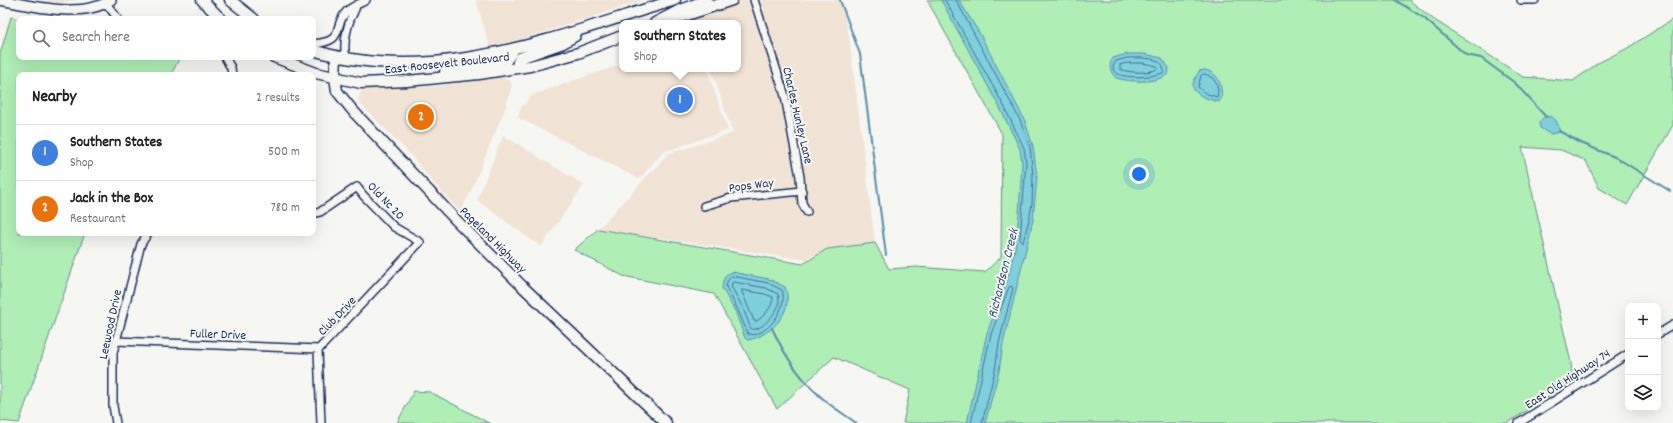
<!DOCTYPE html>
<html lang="en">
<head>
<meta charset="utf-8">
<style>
  :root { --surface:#fff; --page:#f2f2f2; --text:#222; --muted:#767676; --line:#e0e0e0; --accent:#c8321e }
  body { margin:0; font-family:Dekko,sans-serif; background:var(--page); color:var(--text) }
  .controls { position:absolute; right:12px; bottom:12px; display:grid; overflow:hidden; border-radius:8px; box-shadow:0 4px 16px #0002 }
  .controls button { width:36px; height:36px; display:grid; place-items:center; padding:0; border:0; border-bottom:1px solid var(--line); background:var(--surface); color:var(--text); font:20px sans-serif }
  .you { position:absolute; left:1139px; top:174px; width:14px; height:14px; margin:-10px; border:3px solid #fff; border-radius:50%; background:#1a73e8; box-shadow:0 0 0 6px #1a73e833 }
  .badge { display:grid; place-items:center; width:26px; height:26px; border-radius:50%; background:var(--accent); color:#fff; font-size:13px; font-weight:700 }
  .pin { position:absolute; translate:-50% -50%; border:2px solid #fff; box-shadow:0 1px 4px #0006 }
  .popup { position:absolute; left:619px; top:20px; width:122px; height:52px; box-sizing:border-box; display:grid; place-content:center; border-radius:8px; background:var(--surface); filter:drop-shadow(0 1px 3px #0005); font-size:13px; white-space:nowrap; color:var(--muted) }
  .popup b { font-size:15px; color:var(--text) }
  .popup::after { content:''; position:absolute; left:50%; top:100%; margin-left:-8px; border:8px solid transparent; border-top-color:var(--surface) }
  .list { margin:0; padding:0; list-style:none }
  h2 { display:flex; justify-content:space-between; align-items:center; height:52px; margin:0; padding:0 16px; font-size:17px }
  h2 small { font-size:13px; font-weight:400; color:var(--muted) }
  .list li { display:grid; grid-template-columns:26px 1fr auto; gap:12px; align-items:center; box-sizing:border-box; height:56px; padding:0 16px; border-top:1px solid var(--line) }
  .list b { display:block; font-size:15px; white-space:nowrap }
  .list p { margin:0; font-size:13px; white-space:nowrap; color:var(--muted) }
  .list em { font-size:13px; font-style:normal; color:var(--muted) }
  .icon { flex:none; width:22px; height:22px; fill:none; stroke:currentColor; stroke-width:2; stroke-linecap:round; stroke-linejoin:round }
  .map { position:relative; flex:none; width:1673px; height:423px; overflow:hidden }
  .search { position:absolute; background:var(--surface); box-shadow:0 4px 16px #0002; left:16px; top:16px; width:300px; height:44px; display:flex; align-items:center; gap:10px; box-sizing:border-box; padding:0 14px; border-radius:8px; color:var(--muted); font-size:15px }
  .panel { position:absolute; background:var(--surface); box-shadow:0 4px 16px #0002; left:16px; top:72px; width:300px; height:164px; border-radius:8px }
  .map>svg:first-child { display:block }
</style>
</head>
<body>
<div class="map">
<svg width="1673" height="423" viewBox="0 0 1673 423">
  <rect width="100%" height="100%" fill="#f6f6f2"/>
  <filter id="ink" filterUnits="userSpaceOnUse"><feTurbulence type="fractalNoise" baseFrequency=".025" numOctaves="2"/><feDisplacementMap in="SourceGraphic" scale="8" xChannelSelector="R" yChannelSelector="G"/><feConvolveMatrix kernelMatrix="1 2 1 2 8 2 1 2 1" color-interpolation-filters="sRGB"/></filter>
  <g filter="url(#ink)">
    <!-- built -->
    <path fill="#f1e4d6" d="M39 0H79L57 3Z
      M476 0H645L548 31 490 48Z
      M686 0H841L849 36 875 243 827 249 805 260 598 229 668 154 733 133 711 69H738V23H694Z
      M622 64V69H707L728 130 663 152 639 179 517 117 522 107 532 95Z
      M503 77 510 81 512 85 506 106 469 196 460 211 438 188 407 151 360 104 358 99 361 92 365 89 440 86Z
      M503 135 584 185 541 247 477 200Z"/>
    <!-- green -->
    <path fill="#afeeb5" stroke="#658e8a" d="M927 0H1409L1433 19 1523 77 1573 81 1598 63 1626 49 1673 19V125L1627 205 1599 188 1586 161 1561 150 1522 147 1571 363 1573 381 1507 423H903L910 390 834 357 777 409 714 294 623 276 574 250 598 229 803 264 827 249 875 243 889 269 916 267 985 272 1001 257 1002 134Z
      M11 17 19 19V57H180L171 75H19V233H85L19 423 0 421V54Z
      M414 391 430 392 489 423H397Z"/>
    <!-- water -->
    <path fill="#80cfdd" stroke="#588faa" d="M941 0H959L981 36 1024 119 1033 146 1037 177 1033 220 1003 344 999 371 985 423H967L987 333 1006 284 1015 249 1019 214 1022 163 1020 149 1000 108Z
      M1127 54H1144L1162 58 1169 68 1168 74C1155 84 1131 82 1116 78 1110 72 1108 65 1113 58Z
      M1205 70C1219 73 1221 84 1222 97L1219 102C1212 100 1195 96 1193 87 1192 82 1197 76 1199 71Z
      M1545 116C1557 117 1557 121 1560 132L1550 134 1540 128 1539 122Z
      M732 272 769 279 785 287C795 311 771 336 748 340L745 338 735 311 722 288 723 281 726 275Z"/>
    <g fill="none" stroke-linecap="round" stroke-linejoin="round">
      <!-- shore -->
      <path stroke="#436f91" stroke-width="1" d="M945 0 1004 106 1024 148 1026 163 1020 240 1023 242 1029 220 1032 204 1033 176 1030 147 1020 120 956 0
        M1143 58C1153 59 1164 60 1164 72 1155 78 1100 82 1116 61L1127 58Z
        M1128 63H1143L1157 66 1158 68C1152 74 1127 73 1120 69V65Z
        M1204 74C1215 76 1220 87 1217 97L1205 93 1198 87 1201 76Z
        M732 276 768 283 782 290C789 307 766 339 748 334L738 310 726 287 727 282Z
        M734 282 766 288 778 294C779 297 779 301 779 304 776 313 761 332 751 329L743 308 731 286 732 283Z
        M742 290 765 294 773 297C773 307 764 316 757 321H754L742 292Z
        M971 423 991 334 1009 287 1011 286 1013 288 999 343 995 370 982 423"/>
      <!-- stream -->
      <path stroke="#588faa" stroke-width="2" d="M840 0 860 54 886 255
        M1395 0 1424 18 1466 55 1481 58 1515 83 1546 117
        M1559 131 1581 143 1617 158 1670 191
        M772 328C785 357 803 383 828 403 837 410 847 416 856 423"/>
      <defs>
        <path id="minor" d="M754 0 785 96 800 177 802 203 807 212
          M1521 0H1535
          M106 3 118 19
          M313 44C347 41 331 28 347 11 352 6 360 4 366 0
          M225 57 231 68 232 75
          M346 57C343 45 346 32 350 20 352 15 355 11 356 6
          M704 206 731 198 802 191
          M313 214 320 212 357 187 363 195 394 227 420 242 318 350 321 423
          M1658 334 1673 325
          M116 341 319 349
          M116 423 113 406V353L141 244 148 233
          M1519 423 1628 354"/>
        <path id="major" d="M0 0C32 6 82 19 111 0"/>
        <path id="highway" d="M202 0 221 19
          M230 0 254 19
          M655 23 680 10 707 0
          M663 23 732 0
          M313 50C436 88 559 35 675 0
          M336 56 335 77 337 91 353 111 456 220 523 287 666 423
          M274 57 316 73 361 83 407 81 479 74 530 66 578 53 622 36
          M517 68 518 62 520 58 563 43 575 36
          M445 72 506 61 514 49"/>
      </defs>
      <!-- minor casing -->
      <use href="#minor" stroke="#1b2f5e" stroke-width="10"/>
      <!-- major casing -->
      <use href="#major" stroke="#1b2f5e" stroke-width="12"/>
      <!-- highway casing -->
      <use href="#highway" stroke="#1b2f5e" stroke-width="13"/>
      <!-- minor -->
      <use href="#minor" stroke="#f6f6f2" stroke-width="7"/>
      <!-- major -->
      <use href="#major" stroke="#f6f6f2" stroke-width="9"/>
      <!-- highway -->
      <use href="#highway" stroke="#f6f6f2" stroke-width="10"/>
    </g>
  </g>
  <g text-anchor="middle" stroke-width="4" stroke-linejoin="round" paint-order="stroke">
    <!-- street labels -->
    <g font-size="13" fill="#1b2f5e" stroke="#f6f6f2">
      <text transform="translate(447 62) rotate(-6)" y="5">East Roosevelt Boulevard</text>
      <text transform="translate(799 115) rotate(77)" y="5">Charles Hunley Lane</text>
      <text transform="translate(751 184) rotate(-7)" y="5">Pops Way</text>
      <text transform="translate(387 200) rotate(46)" y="5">Old Nc 20</text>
      <text transform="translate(494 239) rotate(45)" y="5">Pageland Highway</text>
      <text transform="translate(336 315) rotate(-46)" y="5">Club Drive</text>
      <text transform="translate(109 324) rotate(-78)" y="5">Leewood Drive</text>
      <text transform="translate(218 333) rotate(2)" y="5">Fuller Drive</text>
      <text transform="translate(1567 378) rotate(-33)" y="5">East Old Highway 74</text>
    </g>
    <!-- water labels -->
    <g font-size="14" font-style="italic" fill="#34577e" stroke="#f6f6f2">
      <text transform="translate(1002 273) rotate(-76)" y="5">Richardson Creek</text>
    </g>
  </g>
</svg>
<div class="controls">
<button>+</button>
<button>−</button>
<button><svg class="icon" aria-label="layers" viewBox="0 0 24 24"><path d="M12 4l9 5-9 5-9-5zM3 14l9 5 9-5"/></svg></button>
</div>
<div class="you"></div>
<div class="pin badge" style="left:680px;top:100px;background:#3f7fe0">1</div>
<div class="popup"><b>Southern States</b>Shop</div>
<div class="pin badge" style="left:421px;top:117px;background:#e8710a">2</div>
<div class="search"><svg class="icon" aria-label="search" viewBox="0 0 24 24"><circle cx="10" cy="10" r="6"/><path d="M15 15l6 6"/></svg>Search here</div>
<section class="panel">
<h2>Nearby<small>2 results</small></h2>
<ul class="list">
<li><span class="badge" style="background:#3f7fe0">1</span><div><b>Southern States</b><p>Shop</p></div><em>500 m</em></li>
<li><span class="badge" style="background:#e8710a">2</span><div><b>Jack in the Box</b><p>Restaurant</p></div><em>780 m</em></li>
</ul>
</section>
</div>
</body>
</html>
